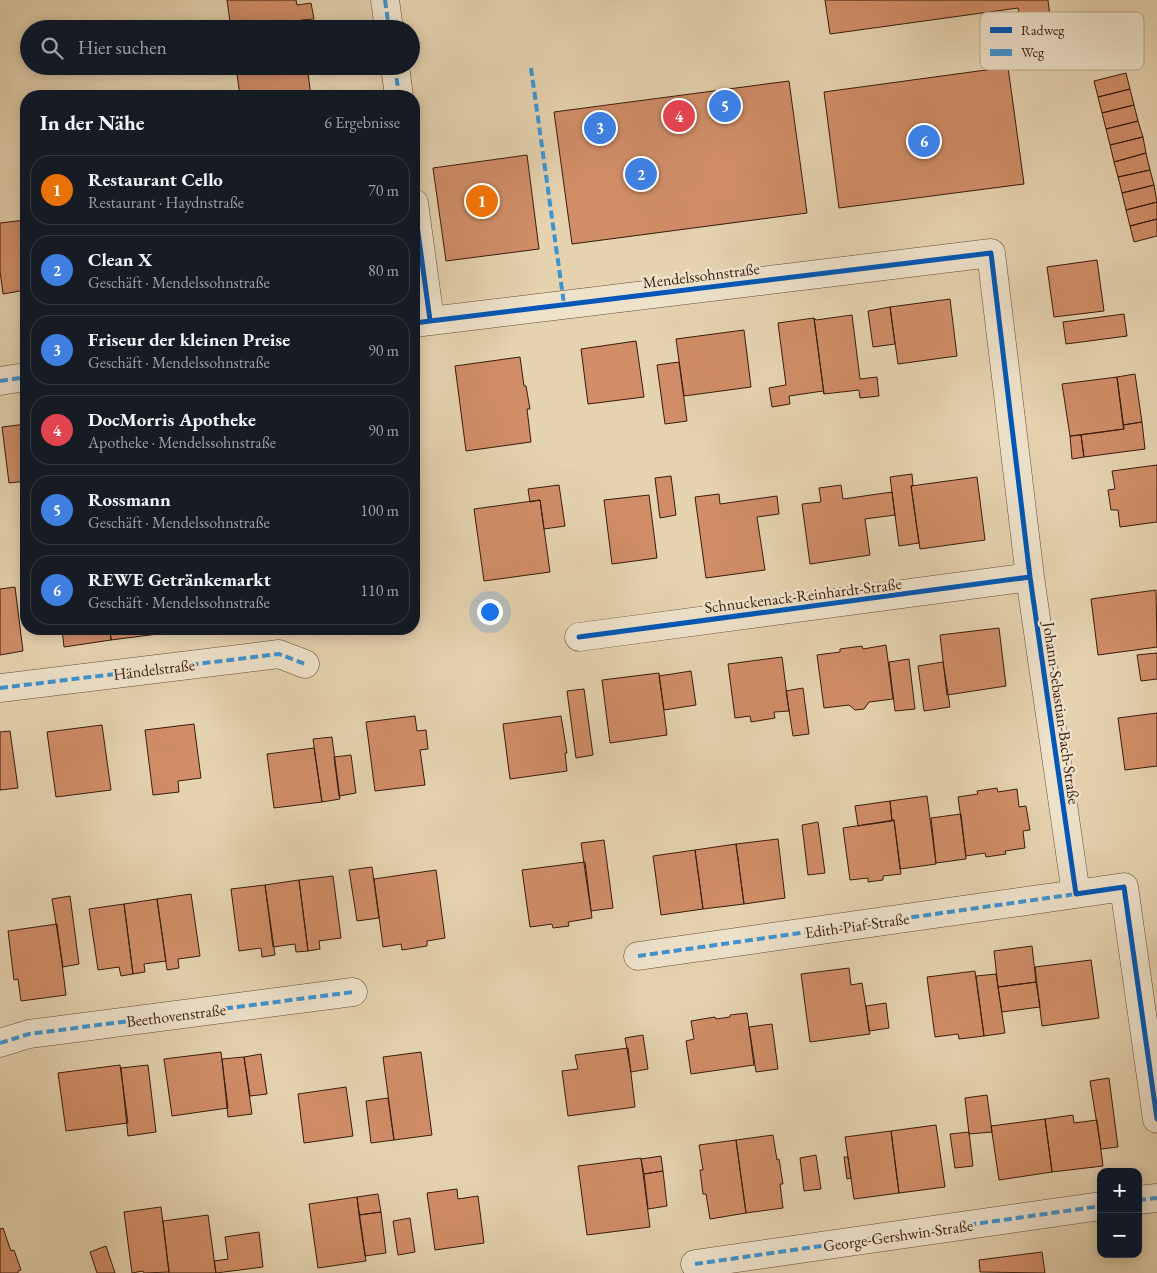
<!DOCTYPE html>
<html lang="de">
<head>
<meta charset="utf-8">
<style>
  :root { --surface:#171b24; --page:#242831; --text:#f1f3f6; --muted:#9ea1a6; --line:#363941; --accent:#0f766e }
  body { margin:0; font-family:"EB Garamond",serif; background:var(--page); color:var(--text) }
  .controls { position:absolute; right:15px; bottom:15px; display:grid; overflow:hidden; border-radius:10px; box-shadow:0 2px 12px #0003 }
  .controls button { width:45px; height:45px; display:grid; place-items:center; padding:0; border:0; border-bottom:1px solid var(--line); background:var(--surface); color:var(--text); font:25px sans-serif }
  .you { position:absolute; left:489px; top:611px; width:18px; height:18px; margin:-12px; border:4px solid #fff; border-radius:50%; background:#1a73e8; box-shadow:0 0 0 8px #1a73e833 }
  .badge { display:grid; place-items:center; width:32px; height:32px; border-radius:50%; background:var(--accent); color:#fff; font-size:16px; font-weight:700 }
  .pin { position:absolute; translate:-50% -50%; border:2px solid #fff; box-shadow:0 1px 5px #0006 }
  .list { margin:0; padding:0; list-style:none }
  h2 { display:flex; justify-content:space-between; align-items:center; height:65px; margin:0; padding:0 20px; font-size:21px }
  h2 small { font-size:16px; font-weight:400; color:var(--muted) }
  .list li { display:grid; grid-template-columns:32px 1fr auto; gap:15px; align-items:center; box-sizing:border-box; height:70px; margin:0 10px 10px; padding:0 10px; border:1px solid var(--line); border-radius:20px }
  .list b { display:block; font-size:19px; white-space:nowrap }
  .list p { margin:0; font-size:16px; white-space:nowrap; color:var(--muted) }
  .list em { font-size:16px; font-style:normal; color:var(--muted) }
  .icon { flex:none; width:28px; height:28px; fill:none; stroke:currentColor; stroke-width:2; stroke-linecap:round; stroke-linejoin:round }
  .map { position:relative; flex:none; width:1157px; height:1273px; overflow:hidden }
  .search { position:absolute; background:var(--surface); box-shadow:0 2px 12px #0003; left:20px; top:20px; width:400px; height:55px; display:flex; align-items:center; gap:12px; box-sizing:border-box; padding:0 18px; border-radius:28px; color:var(--muted); font-size:19px }
  .panel { position:absolute; background:var(--surface); box-shadow:0 2px 12px #0003; left:20px; top:90px; width:400px; height:545px; border-radius:20px }
  .map>svg:first-child { display:block }
</style>
</head>
<body>
<div class="map">
<svg width="1157" height="1273" viewBox="0 0 1157 1273">
  <rect width="100%" height="100%" fill="#e5d2af"/>
  <filter id="stains"><feTurbulence type="fractalNoise" baseFrequency=".004" numOctaves="4"/><feColorMatrix values="0 0 0 0 .2 0 0 0 0 .09 0 0 0 0 .02 0 0 0 .5 -.17"/></filter>
  <radialGradient id="worn" r=".72"><stop offset=".6" stop-color="#630" stop-opacity="0"/><stop offset="1" stop-color="#630" stop-opacity=".3"/></radialGradient>
  <!-- building -->
  <path fill="#d08d67" stroke="#381b0b" d="M227 0H296L297 5 311 3 314 19 301 20 302 29H231Z
    M825 0H1048L1052 33 1022 37 1018 8 830 34Z
    M236 66H291L237 74Z
    M291 66H307L311 96H240L237 74Z
    M1008 67 1024 184 839 208 824 92Z
    M1126 73 1130 89 1098 97 1094 81Z
    M789 81 807 213 572 244 554 112Z
    M1130 89 1134 105 1102 113 1098 97Z
    M1134 105 1138 121 1106 129 1102 113Z
    M1138 121 1143 137 1110 145 1106 129Z
    M1143 137 1146 153 1114 162 1110 145Z
    M1146 153 1150 170 1118 177 1114 162Z
    M527 155 539 249 446 261 433 168Z
    M1150 170 1154 185 1122 193 1118 177Z
    M1154 185 1157 202 1126 210 1122 193Z
    M1157 202V219L1130 226 1126 210Z
    M1157 219V236L1134 242 1130 226Z
    M26 220V290L3 294 0 271V223Z
    M1097 260 1104 311 1054 317 1047 267Z
    M950 299 957 356 898 364 890 307Z
    M890 307 895 344 873 347 868 311Z
    M1124 314 1127 336 1066 344 1063 322Z
    M852 315 860 379 877 377 879 396 860 398 859 390 824 394 814 318 816 320Z
    M814 318 824 394 823 391 789 396 790 404 772 407 769 388 786 385 778 323Z
    M744 330 751 387 684 396 676 339Z
    M636 341 644 397 588 404 581 349Z
    M520 357 524 386H526L530 409H527L531 442 466 451 455 366Z
    M679 362 687 421 665 424 657 365Z
    M1135 374 1142 422 1123 425 1117 377Z
    M1117 377 1124 429 1070 436 1062 384Z
    M1142 422 1145 449 1084 457 1081 435 1124 429 1123 425Z
    M26 424V481L9 483 2 427Z
    M1081 435 1084 457 1072 459 1070 436Z
    M1157 465V522L1120 527 1118 510H1111L1108 490 1115 489 1112 471Z
    M912 474 913 486H911L919 543 899 546 890 477Z
    M671 476 676 515 660 518 655 478Z
    M977 477 985 540 920 549 911 486Z
    M559 485 565 526 544 529 540 500 530 502 528 489Z
    M841 485 843 499 892 492 895 515 865 519 870 555 810 564 802 504 821 502 819 488Z
    M719 494 720 504 777 496 779 514 757 517 765 570 706 578 695 497Z
    M649 495 657 558 612 564 604 500Z
    M540 500 550 572 484 581 474 509Z
    M15 587 23 651 0 655V589Z
    M1156 590 1157 647 1098 655 1091 599Z
    M999 628 1006 686 947 695 940 635Z
    M62 629H110L111 640 64 647Z
    M110 629H157L158 634 111 640Z
    M886 645 893 699 869 702 864 709 855 710 849 705 824 708 817 655 840 652V649L862 646 863 649Z
    M1157 653V679L1141 681 1137 655Z
    M782 657 789 711 774 712 775 718 751 722 750 716 735 718 728 664Z
    M909 659 915 709 895 711 889 662Z
    M943 662 950 707 924 711 918 666Z
    M691 671 696 705 664 710 659 676Z
    M659 673 667 735 610 743 602 680Z
    M803 688 809 734 793 736 786 691Z
    M584 689 593 755 576 758 567 691Z
    M1157 713V766L1125 770 1118 718Z
    M415 716 417 731 426 730 428 749 420 750 425 785 375 791 366 722Z
    M561 716 567 753H565L567 771 510 779 503 724Z
    M194 724 201 778 178 781 179 792 153 795 145 730Z
    M102 725 111 790 56 797 47 732Z
    M10 731 18 788 0 790V732Z
    M332 737 340 799 322 802 313 739Z
    M314 748 322 802 274 808 267 754Z
    M351 755 356 793 339 796 334 757Z
    M997 788 998 792 1017 789 1019 807 1026 806 1030 830 1023 831 1025 848 1005 851 1006 854 986 857 985 853 966 856 958 797 978 794 977 791Z
    M927 796 936 864 900 869 894 820 892 821 890 801Z
    M890 801 892 821 858 826 855 806Z
    M961 814 966 859 936 863 931 818Z
    M894 820 901 874 883 876V880L868 882V878L850 880 843 828Z
    M818 822 825 873 808 875 802 825Z
    M778 839 785 898 744 904 736 844Z
    M604 840 613 908 591 911 581 843Z
    M736 844 744 904 703 909 695 850Z
    M695 850 703 909 661 915 653 856Z
    M585 862 592 918 568 922 569 926 553 928 552 924 530 927 522 870Z
    M372 867 379 918 357 921 349 870Z
    M436 870 445 938 427 941V946L402 950 401 944 383 947 374 879Z
    M333 876 341 938 319 941 320 949 308 951 299 880Z
    M299 880 308 951 296 952 295 944 273 947 265 885Z
    M265 885 275 955 262 957 261 948 239 951 231 889Z
    M191 894 200 956 178 959 179 968 167 970 157 899Z
    M70 896 79 964 63 967 52 899Z
    M157 899 166 961 144 964 145 972 133 974 124 904Z
    M124 904 133 974 121 976 119 967 98 970 89 909Z
    M57 924 66 995 21 1001 18 979 14 980 8 931Z
    M1032 946 1036 982 998 987 994 951Z
    M1091 960 1099 1018 1042 1026 1035 967Z
    M849 968 851 985 862 983 870 1034 810 1042 801 974Z
    M975 971 984 1036 959 1039 958 1034 935 1037 927 977Z
    M996 974 1005 1033 984 1036 976 976Z
    M1036 982 1040 1007 1002 1012 998 987Z
    M886 1003 889 1028 869 1031 866 1006Z
    M747 1013 754 1065 691 1074 686 1041 694 1039 691 1021 715 1017 716 1019 730 1017V1015Z
    M772 1024 778 1069 756 1072 749 1027Z
    M643 1035 648 1069 631 1072 625 1038Z
    M628 1048 635 1107 568 1116 562 1071 578 1069 575 1055Z
    M221 1052 228 1108 172 1116 164 1059Z
    M421 1052 432 1135 394 1140 383 1057Z
    M261 1054 267 1094 250 1096 244 1057Z
    M244 1057 252 1114 228 1117 222 1059Z
    M120 1065 128 1123 66 1131 58 1073Z
    M148 1065 156 1132 128 1136 121 1068Z
    M1109 1078 1118 1147 1101 1149 1090 1081Z
    M346 1087 353 1136 304 1143 298 1094Z
    M987 1095 992 1132 969 1134 965 1098Z
    M388 1098 394 1140 371 1143 366 1101Z
    M1073 1115 1074 1123 1097 1120 1103 1166 1052 1172 1045 1119Z
    M1045 1119 1052 1172 999 1180 991 1126Z
    M936 1125 945 1187 899 1193 891 1131Z
    M891 1131 899 1193 854 1199 845 1137Z
    M969 1132 973 1166 955 1168 950 1134Z
    M773 1135 777 1160 779 1159 783 1184H780L783 1208 746 1213 736 1140Z
    M736 1140 746 1213 710 1219 706 1194H703L700 1170H703L699 1145Z
    M816 1155 821 1189 804 1191 800 1158Z
    M661 1156 663 1171 644 1174 641 1159Z
    M844 1157H848L851 1178 847 1179Z
    M641 1158 650 1227 587 1235 578 1166Z
    M663 1171 667 1206 648 1209 644 1174Z
    M457 1189 458 1199 478 1196 484 1243 435 1250 427 1193Z
    M378 1194 381 1212 359 1215 357 1197Z
    M357 1197 366 1261 318 1268 309 1204Z
    M161 1207 169 1272 144 1273 143 1271 132 1273 124 1212Z
    M381 1212 386 1253 365 1256 359 1215Z
    M208 1215 216 1273H169L163 1221Z
    M410 1218 415 1252 398 1255 393 1221Z
    M3 1228 11 1251 14 1250 21 1270 18 1271V1273H0V1229Z
    M259 1232 263 1267 216 1273 214 1261 228 1259 225 1237Z
    M106 1246 115 1273H97L90 1252Z
    M1042 1252 1045 1273 980 1272 979 1260Z"/>
  <g fill="none" stroke-linecap="round" stroke-linejoin="round">
    <defs>
      <path id="street" d="M385 0 389 29
        M395 66 399 96
        M414 203 430 320
        M414 323 991 253 1030 577 1076 894 1124 887 1157 1119
        M0 381 26 377
        M579 637 1030 577
        M0 688 279 654 305 664
        M638 956 1076 894
        M0 1043 29 1034 353 992
        M1138 1200 1157 1198
        M695 1264 1101 1206"/>
    </defs>
    <!-- street casing -->
    <use href="#street" stroke="#634934" stroke-width="29"/>
    <!-- street -->
    <use href="#street" stroke="#eee2cb" stroke-width="28"/>
    <!-- quiet -->
    <path stroke="#3e94d2" stroke-width="4" stroke-dasharray="8 4" stroke-linecap="butt" d="M385 0 389 29
      M395 66 399 96
      M531 68 564 304
      M0 381 26 377
      M0 688 279 654 305 664
      M638 956 1076 894
      M0 1043 29 1034 353 992
      M1138 1200 1157 1198
      M695 1264 1101 1206"/>
    <defs>
      <path id="cycleway" d="M414 203 430 320
        M414 323 991 253 1030 577 1076 894 1124 887 1157 1119
        M579 637 1030 577"/>
    </defs>
    <!-- cycleway casing -->
    <use href="#cycleway" stroke="#eee2cb" stroke-width="8"/>
    <!-- cycleway -->
    <use href="#cycleway" stroke="#0057b8" stroke-width="5"/>
  </g>
  <g text-anchor="middle" stroke-width="5" stroke-linejoin="round" paint-order="stroke">
    <!-- street labels -->
    <g font-size="16" fill="#381b0b" stroke="#eee2cb">
      <text transform="translate(701 275) rotate(-7)" y="6">Mendelssohnstraße</text>
      <text transform="translate(803 595) rotate(-7)" y="6">Schnuckenack-Reinhardt-Straße</text>
      <text transform="translate(154 669) rotate(-7)" y="6">Händelstraße</text>
      <text transform="translate(1062 713) rotate(82)" y="6">Johann-Sebastian-Bach-Straße</text>
      <text transform="translate(857 925) rotate(-8)" y="6">Edith-Piaf-Straße</text>
      <text transform="translate(176 1015) rotate(-7)" y="6">Beethovenstraße</text>
      <text transform="translate(898 1235) rotate(-8)" y="6">George-Gershwin-Straße</text>
    </g>
  </g>
  <!-- legend -->
  <rect x="980" y="12" width="164" height="58" rx="8" fill="#eee2cb" stroke="#b7a691" stroke-width="1"/>
  <rect x="990" y="27" width="22" height="6" fill="#0057b8"/>
  <rect x="990" y="49" width="22" height="7" fill="#3e94d2"/>
  <g font-size="14" fill="#381b0b">
    <text x="1021" y="35">Radweg</text>
    <text x="1021" y="57">Weg</text>
  </g>
  <rect width="100%" height="100%" filter="url(#stains)"/>
  <rect width="100%" height="100%" fill="url(#worn)"/>
</svg>
<div class="controls">
<button>+</button>
<button>−</button>
</div>
<div class="you"></div>
<div class="pin badge" style="left:482px;top:201px;background:#e8710a">1</div>
<div class="pin badge" style="left:641px;top:174px;background:#3f7fe0">2</div>
<div class="pin badge" style="left:600px;top:128px;background:#3f7fe0">3</div>
<div class="pin badge" style="left:679px;top:116px;background:#e0444e">4</div>
<div class="pin badge" style="left:725px;top:106px;background:#3f7fe0">5</div>
<div class="pin badge" style="left:924px;top:141px;background:#3f7fe0">6</div>
<div class="search"><svg class="icon" aria-label="search" viewBox="0 0 24 24"><circle cx="10" cy="10" r="6"/><path d="M15 15l6 6"/></svg>Hier suchen</div>
<section class="panel">
<h2>In der Nähe<small>6 Ergebnisse</small></h2>
<ul class="list">
<li><span class="badge" style="background:#e8710a">1</span><div><b>Restaurant Cello</b><p>Restaurant · Haydnstraße</p></div><em>70 m</em></li>
<li><span class="badge" style="background:#3f7fe0">2</span><div><b>Clean X</b><p>Geschäft · Mendelssohnstraße</p></div><em>80 m</em></li>
<li><span class="badge" style="background:#3f7fe0">3</span><div><b>Friseur der kleinen Preise</b><p>Geschäft · Mendelssohnstraße</p></div><em>90 m</em></li>
<li><span class="badge" style="background:#e0444e">4</span><div><b>DocMorris Apotheke</b><p>Apotheke · Mendelssohnstraße</p></div><em>90 m</em></li>
<li><span class="badge" style="background:#3f7fe0">5</span><div><b>Rossmann</b><p>Geschäft · Mendelssohnstraße</p></div><em>100 m</em></li>
<li><span class="badge" style="background:#3f7fe0">6</span><div><b>REWE Getränkemarkt</b><p>Geschäft · Mendelssohnstraße</p></div><em>110 m</em></li>
</ul>
</section>
</div>
</body>
</html>
